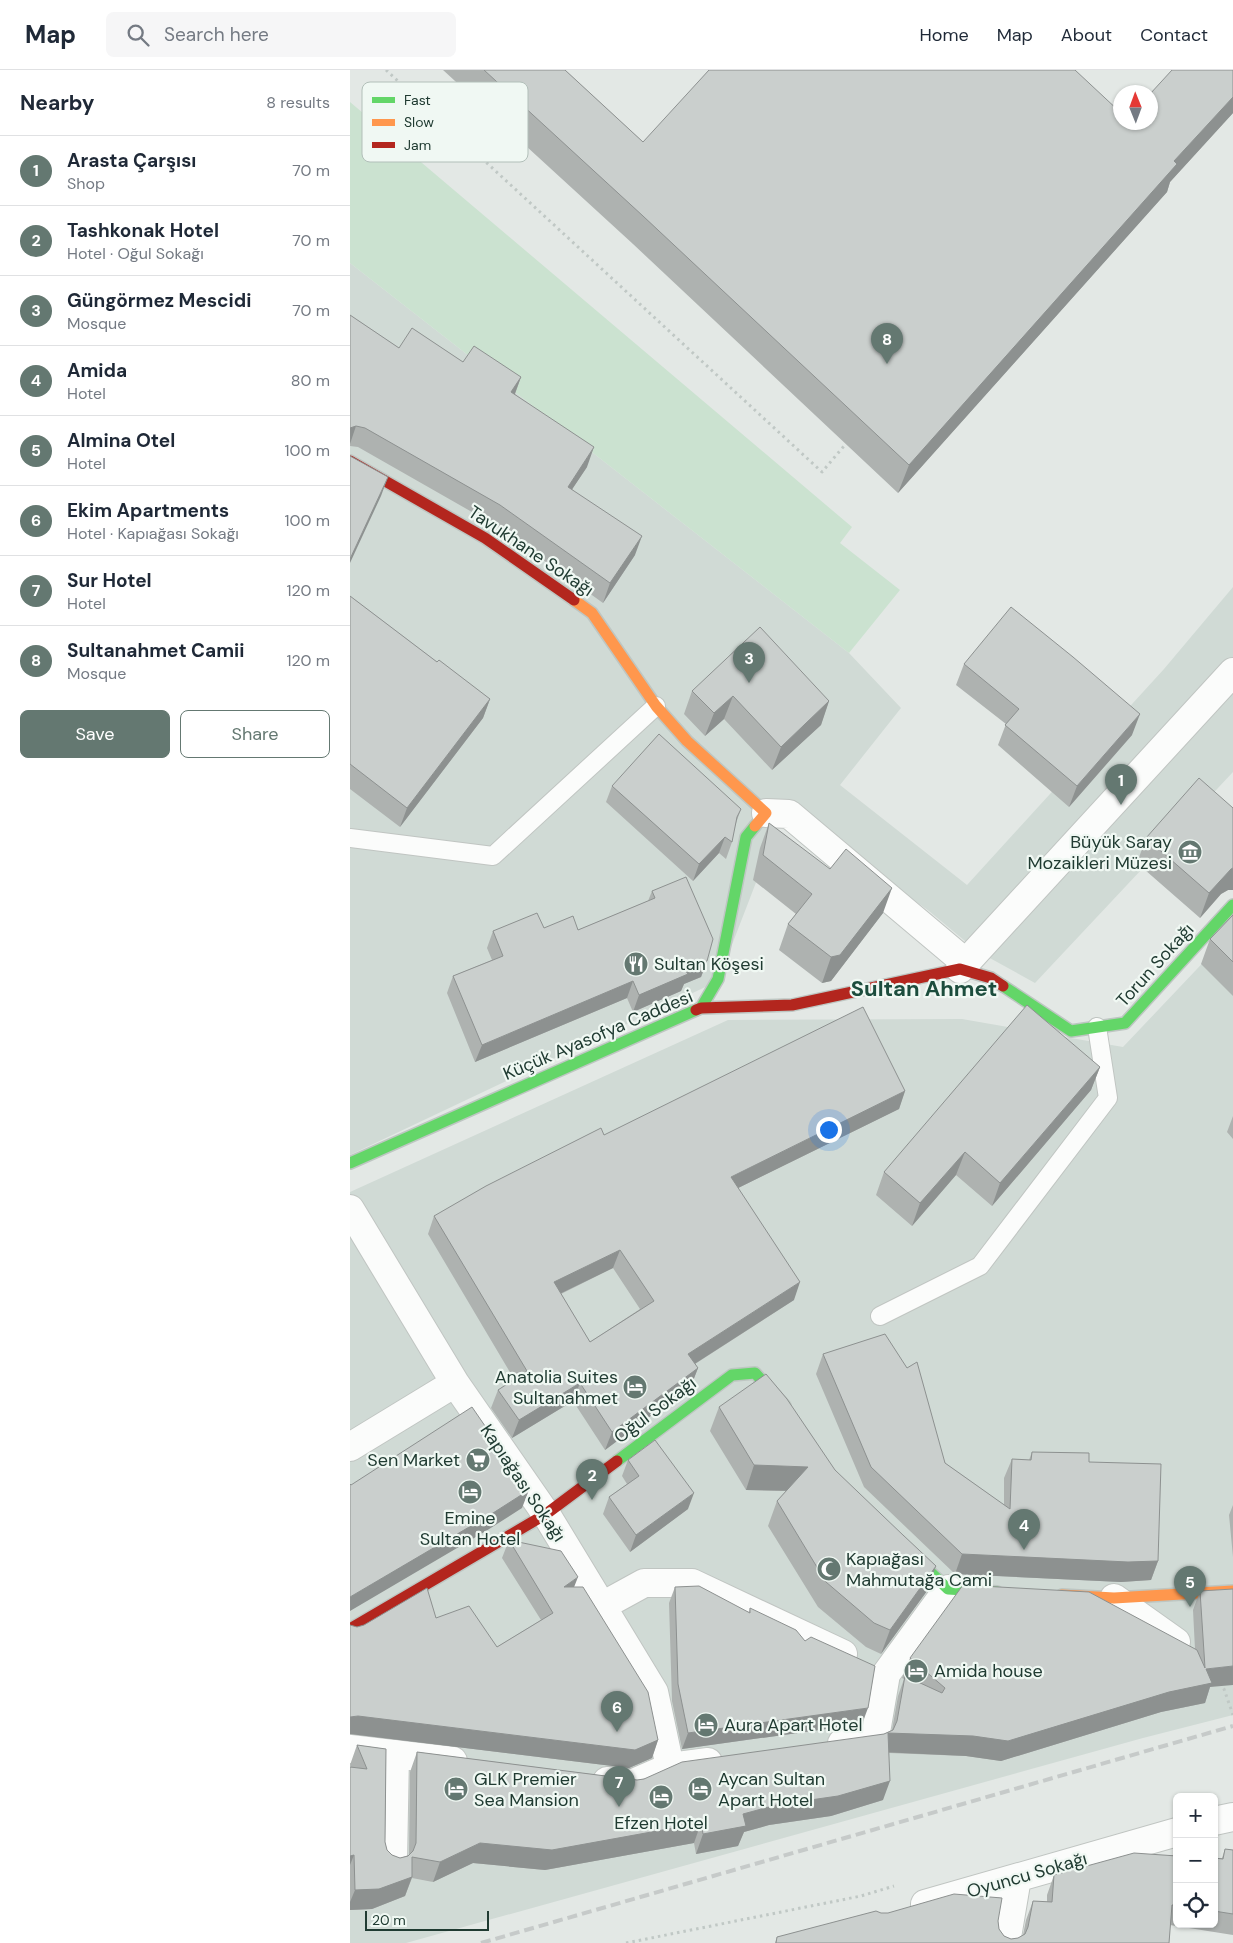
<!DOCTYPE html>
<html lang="en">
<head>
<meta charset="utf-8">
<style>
  :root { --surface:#fff; --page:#f6f6f7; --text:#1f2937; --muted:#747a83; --line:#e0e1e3; --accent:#647871 }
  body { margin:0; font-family:"DM Sans",sans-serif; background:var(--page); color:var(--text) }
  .controls { position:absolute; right:15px; bottom:15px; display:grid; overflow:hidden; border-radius:8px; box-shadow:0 1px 4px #0004 }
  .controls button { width:45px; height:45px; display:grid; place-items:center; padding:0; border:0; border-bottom:1px solid var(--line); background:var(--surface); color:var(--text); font:25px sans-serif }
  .compass { position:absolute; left:763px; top:15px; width:45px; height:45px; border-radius:50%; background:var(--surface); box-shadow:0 1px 4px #0004; rotate:359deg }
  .scale { position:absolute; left:15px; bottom:12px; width:124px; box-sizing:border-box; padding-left:5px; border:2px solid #203b32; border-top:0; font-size:14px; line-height:18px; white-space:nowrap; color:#203b32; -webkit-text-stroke:4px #f0f8f3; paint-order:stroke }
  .you { position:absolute; left:478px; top:1059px; width:18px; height:18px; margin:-12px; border:4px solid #fff; border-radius:50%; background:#1a73e8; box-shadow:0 0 0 8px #1a73e833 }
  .badge { display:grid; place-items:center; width:32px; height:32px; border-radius:50%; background:var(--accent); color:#fff; font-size:16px; font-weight:700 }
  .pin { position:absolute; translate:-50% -41px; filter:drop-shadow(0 1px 2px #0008) }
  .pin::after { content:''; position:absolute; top:26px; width:18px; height:15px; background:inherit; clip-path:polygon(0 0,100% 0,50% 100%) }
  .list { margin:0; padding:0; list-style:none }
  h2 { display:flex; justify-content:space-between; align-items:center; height:65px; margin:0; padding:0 20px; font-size:21px }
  h2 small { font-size:16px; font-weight:400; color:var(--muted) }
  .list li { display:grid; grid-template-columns:32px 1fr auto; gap:15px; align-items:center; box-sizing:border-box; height:70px; padding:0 20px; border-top:1px solid var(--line) }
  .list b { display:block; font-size:19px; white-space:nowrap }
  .list p { margin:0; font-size:16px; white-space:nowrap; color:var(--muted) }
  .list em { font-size:16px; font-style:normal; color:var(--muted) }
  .actions { display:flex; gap:10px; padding:15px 20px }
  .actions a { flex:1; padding:11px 0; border:1px solid var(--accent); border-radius:8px; text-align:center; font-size:18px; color:var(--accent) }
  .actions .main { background:var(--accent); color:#fff }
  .icon { flex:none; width:28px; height:28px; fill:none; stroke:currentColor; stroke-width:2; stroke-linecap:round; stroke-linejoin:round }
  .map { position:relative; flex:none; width:883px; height:1873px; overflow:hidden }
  header { display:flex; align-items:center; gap:30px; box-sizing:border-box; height:70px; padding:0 25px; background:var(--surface); border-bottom:1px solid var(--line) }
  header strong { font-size:24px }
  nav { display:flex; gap:28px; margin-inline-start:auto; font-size:18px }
  .search { width:350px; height:45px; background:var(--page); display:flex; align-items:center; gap:12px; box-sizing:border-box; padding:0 18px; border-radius:8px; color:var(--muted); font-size:19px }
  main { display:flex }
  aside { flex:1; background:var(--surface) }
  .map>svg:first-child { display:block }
</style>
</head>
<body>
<header>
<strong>Map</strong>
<div class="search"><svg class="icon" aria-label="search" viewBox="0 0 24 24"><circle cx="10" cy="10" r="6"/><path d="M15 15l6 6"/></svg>Search here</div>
<nav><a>Home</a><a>Map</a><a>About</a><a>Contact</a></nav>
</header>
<main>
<aside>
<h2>Nearby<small>8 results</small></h2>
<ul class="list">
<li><span class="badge">1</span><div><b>Arasta Çarşısı</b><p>Shop</p></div><em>70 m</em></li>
<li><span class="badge">2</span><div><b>Tashkonak Hotel</b><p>Hotel · Oğul Sokağı</p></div><em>70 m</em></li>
<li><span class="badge">3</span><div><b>Güngörmez Mescidi</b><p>Mosque</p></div><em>70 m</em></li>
<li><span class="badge">4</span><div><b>Amida</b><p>Hotel</p></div><em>80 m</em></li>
<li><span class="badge">5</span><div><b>Almina Otel</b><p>Hotel</p></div><em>100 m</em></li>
<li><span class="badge">6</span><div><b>Ekim Apartments</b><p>Hotel · Kapıağası Sokağı</p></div><em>100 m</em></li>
<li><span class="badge">7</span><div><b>Sur Hotel</b><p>Hotel</p></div><em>120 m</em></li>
<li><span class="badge">8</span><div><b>Sultanahmet Camii</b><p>Mosque</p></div><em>120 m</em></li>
</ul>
<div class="actions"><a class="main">Save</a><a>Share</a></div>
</aside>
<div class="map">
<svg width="883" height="1873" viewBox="0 0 883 1873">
  <rect width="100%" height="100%" fill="#e3e8e5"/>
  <!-- built -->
  <path fill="#d0dad5" d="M0 193 499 583 551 638 490 715 617 815 814 599 883 517V702L685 913 627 881 579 841 461 755 429 753 368 911 0 1085Z
    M883 861V1645L793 1668 56 1873H0V1122L378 950 612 949 773 977Z"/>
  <!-- green -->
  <path fill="#cbe2d0" d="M0 32 502 457 490 473 550 520 499 583 0 193Z"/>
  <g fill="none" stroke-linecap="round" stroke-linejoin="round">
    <defs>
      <path id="lane" d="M0 768 143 786 306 636
        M530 1246 630 1196 758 1028 747 957"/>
      <path id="street" d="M416 743 439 744 616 893
        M610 899 883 602
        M0 1139 105 1313 196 1444 304 1622 320 1697
        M0 1377 105 1313
        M764 1528 826 1572
        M252 1536 294 1513H342L493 1584
        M492 1673 525 1668 536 1604 598 1519
        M0 1679 103 1691
        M257 1711 281 1714 320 1697 358 1692
        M864 1751 883 1747
        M43 1792 45 1684
        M575 1834 827 1762
        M656 1873 667 1808"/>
      <path id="fast" d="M653 916 721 961 775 953 883 835
        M351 938 368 909 396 767 405 756
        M0 1093 346 940
        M267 1391 382 1305 405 1303 435 1336
        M556 1479 598 1519 647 1522"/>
      <path id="slow" d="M224 530 242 543 306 636 337 671 416 743 405 756
        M712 1525 764 1528 883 1521"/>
      <path id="jam" d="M0 391 135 468 224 530
        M346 940 351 938 442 935 610 899 641 908 653 916
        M0 1559 196 1444 267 1391"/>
    </defs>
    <!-- lane casing -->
    <use href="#lane" stroke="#c0c5c2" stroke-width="20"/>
    <!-- street casing -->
    <use href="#street" stroke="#c0c5c2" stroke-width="30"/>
    <!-- fast casing -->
    <use href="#fast" stroke="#bec6c2" stroke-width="14"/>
    <!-- slow casing -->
    <use href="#slow" stroke="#bec6c2" stroke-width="14"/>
    <!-- jam casing -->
    <use href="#jam" stroke="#bec6c2" stroke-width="14"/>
    <!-- path -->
    <path stroke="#c0c8c5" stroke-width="3" stroke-dasharray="2.5 4" stroke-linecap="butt" d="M36 0 472 402 494 376
      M870 1613 874 1619 883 1645
      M276 1873 511 1826 544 1816"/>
    <!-- lane -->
    <use href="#lane" stroke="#fbfcfb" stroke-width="18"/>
    <!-- street -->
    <use href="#street" stroke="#fbfcfb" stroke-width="28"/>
    <!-- fast -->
    <use href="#fast" stroke="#63d668" stroke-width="11"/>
    <!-- slow -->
    <use href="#slow" stroke="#ff974d" stroke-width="11"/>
    <!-- jam -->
    <use href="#jam" stroke="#b3261e" stroke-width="11"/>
    <!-- rail -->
    <path stroke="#c6cac9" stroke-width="4" stroke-dasharray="10 5" stroke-linecap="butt" d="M131 1873 883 1656"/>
  </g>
  <!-- wall -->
  <path fill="#aeb2b0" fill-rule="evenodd" d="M93 0H215L293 72 770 52 883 0V43L820 112 817 122 548 423 283 174Z
    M0 245 49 278 113 292 171 307 165 324 237 397 222 419 285 485 253 533 143 454 8 377 0 376Z
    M0 526 87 592 140 629 133 648 50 757 0 719Z
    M614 594 782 665 719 737 648 675 656 654 606 615Z
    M342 621 479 631 471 655 422 700 374 649 355 666 334 644Z
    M262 716 391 739 385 756 382 772 376 789 369 783 343 811 256 732Z
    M883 738V820H878L871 824 850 848 787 793 796 768Z
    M419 753 533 843 481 911 472 913 429 880 438 854 446 844 403 810 410 778Z
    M302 821 357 891 351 907 334 914 331 921 283 942 277 928 125 992 97 923 103 906 142 890 137 878 143 861 194 858 228 860 298 831Z
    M883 843V926L851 894 860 869 881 847Z
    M750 997 741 1020 642 1136 606 1105 562 1156 526 1125 534 1102Z
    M555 1021 549 1039 388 1118 444 1230 345 1294 348 1298 341 1316 255 1380 223 1331 162 1368 141 1338 148 1320 164 1309 78 1164 84 1146 254 1065ZM263 1198 290 1239 240 1272 211 1224Z
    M883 1046V1069L877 1062Z
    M473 1284 595 1393 654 1435V1408L662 1389 679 1390 682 1382 739 1392 808 1491 801 1510 771 1512 605 1504 514 1417 466 1304Z
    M369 1337 485 1400 577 1521 531 1584 516 1577 468 1537 418 1456 427 1431 436 1421 396 1420 360 1361Z
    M278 1390 338 1439 280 1482 253 1444 259 1427 277 1414 272 1406Z
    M883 1435V1487L879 1445Z
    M159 1470 224 1517 308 1670 302 1688 279 1698 2 1664 7 1557 86 1548 147 1577 191 1550 152 1488Z
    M325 1517 399 1542 400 1538 512 1654 332 1679 322 1631 319 1533Z
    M850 1521 860 1617 855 1633 811 1642 651 1691 616 1686 539 1683 533 1730 481 1746 419 1755 394 1762 388 1776 346 1784 344 1773 195 1800 123 1793 83 1812 62 1808 55 1826 22 1839 0 1840V1697H1L0 1695 7 1675 36 1679 35 1772 37 1780 42 1785 50 1788 59 1785 60 1702 67 1682 287 1710 534 1664 542 1660 548 1626 554 1609 552 1608 560 1588 845 1579 843 1540Z
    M875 1779 883 1780V1865L820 1855 819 1873H425L427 1867 531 1843 648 1851 649 1859 654 1866 661 1869 668 1868 673 1865 676 1850 683 1831 697 1832V1825L704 1805 827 1786V1854H864V1788H872Z"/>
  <!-- shaded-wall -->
  <path fill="#8d9190" d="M883 27V43L820 112 817 122 548 423 559 395 824 91Z
    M171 307 164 326 161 322Z
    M6 356 0 374V358Z
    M244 377 237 397 211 436 218 417Z
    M38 407 31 426 0 493V489Z
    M292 466 285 485 253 533 260 513Z
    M383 626 374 649 355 666 364 643Z
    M140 629 133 648 50 757 57 738Z
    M479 631 471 655 422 700 431 677Z
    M790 644 782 665 719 737 727 716Z
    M375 767 369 783 343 811 349 794Z
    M883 798V820H878L871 824 850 848 859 823 881 799Z
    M542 818 533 843 481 911 472 913 481 887Z
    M357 891 351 907 334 914 331 921 283 942 289 925 335 900Z
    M283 911 277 928 125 992 132 975Z
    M750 997 741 1020 642 1136 650 1113Z
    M555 1021 549 1039 374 1125 381 1107Z
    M615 1082 606 1105 562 1156 570 1133Z
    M270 1180 263 1198 197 1230 204 1212Z
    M450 1212 444 1230 332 1302 338 1284Z
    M348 1298 341 1316 255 1380 262 1362Z
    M230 1313 223 1331 162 1368 169 1350Z
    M404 1395 458 1397 449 1421 396 1420Z
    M179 1420 172 1438 136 1461 0 1541V1527Z
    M344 1423 338 1439 280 1482 286 1465Z
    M612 1484 808 1491 801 1510 771 1512 605 1504Z
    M586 1496 577 1521 531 1584 540 1560Z
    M228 1507 221 1525 214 1517Z
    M883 1596V1615L860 1617 855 1633 811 1642 651 1691 616 1686 531 1682 538 1663 856 1599Z
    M518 1638 512 1654 332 1679 338 1663Z
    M8 1646 308 1670 302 1688 279 1698 0 1664V1647Z
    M540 1711 533 1730 481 1746 419 1755 394 1762 388 1776 346 1784 353 1764 393 1744 426 1735Z
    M351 1753 344 1773 195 1800 123 1793 83 1812 90 1792 130 1773Z
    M4 1785 0 1795V1786Z
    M62 1807 55 1826 22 1839 0 1840V1832L5 1820Z"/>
  <!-- building -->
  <path fill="#cacfcd" stroke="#8d9190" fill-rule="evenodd" d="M134 0H215L293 72 359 0H725L770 42V52H800V24L822 0H883V27L824 91 827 94 559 395 293 146Z
    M0 245 49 278 62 258 113 292 124 276 171 307 161 322 244 377 218 417 292 466 260 513 150 435 15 358 6 356 0 358Z
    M0 386 38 407 0 489Z
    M0 526 87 592 89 590 140 629 57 738 0 694Z
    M661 537 723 587 790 644 727 716 655 655 669 639 614 594Z
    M410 557 479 631 431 677 383 626 364 643 342 621Z
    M309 664 391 739 387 747 382 772 375 767 349 794 262 716Z
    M849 708 883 738V798L881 799 859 823 796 768Z
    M419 753 480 799 496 779 542 818 490 885 481 887 438 854 462 824 413 785Z
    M336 807 363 869 357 891 335 900 338 904 289 925 283 911 132 975 103 906 153 886 143 861 187 843 194 858 223 846 228 860 305 828 302 821Z
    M883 845V892L860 869Z
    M677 935 750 997 650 1113 615 1082 570 1133 534 1102Z
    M513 937 555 1021 381 1107 450 1212 338 1284 348 1298 262 1362 230 1313 169 1350 148 1320 177 1301 84 1146 136 1116 251 1058 254 1065ZM270 1180 304 1231 240 1272 204 1212Z
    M535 1264 557 1298 567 1292 595 1393 660 1439 662 1389 681 1390 682 1382 739 1383V1392L811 1394 808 1491 778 1492 612 1484 521 1397 473 1284Z
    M416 1304 437 1329 485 1400 554 1466 553 1465 586 1496 540 1560 524 1553 476 1512 427 1431 458 1397 404 1395 369 1337Z
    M122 1337 179 1420 143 1443 0 1527V1414L1 1415Z
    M305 1370 344 1423 286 1465 259 1427 289 1406 278 1390Z
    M159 1470 211 1481 228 1507 214 1517H233L298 1622 308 1670 285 1680 8 1646 0 1647V1555L7 1557 14 1555 77 1518 86 1548 119 1536 147 1577 203 1543Z
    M613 1515 739 1522 847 1580 855 1598 850 1521 883 1519V1596L856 1599 862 1613 819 1622 658 1671 623 1666 538 1663 540 1711 488 1726 426 1735 393 1744 396 1756 353 1764 351 1753 202 1780 130 1773 90 1792 62 1787V1807L29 1819 5 1820 4 1785 0 1786V1697L17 1699 7 1675 36 1679 35 1772 37 1780 42 1785 50 1788 58 1786 63 1781 66 1773 67 1682 287 1710 294 1709 332 1692 534 1664 543 1660 547 1651 555 1606 592 1623 595 1618 560 1588Z
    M349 1516 400 1543V1538L446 1560 455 1571 461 1567 525 1596 518 1638 338 1663 328 1614 325 1517Z
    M875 1779 883 1780V1844L864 1841V1788L873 1789Z
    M784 1783 827 1786V1835H822L819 1873H426L427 1867 526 1841 531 1843H538L604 1824 652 1828 648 1851 649 1859 654 1866 661 1869 668 1868 675 1864 678 1857 683 1831 702 1832 704 1805Z"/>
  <!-- icons -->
  <defs>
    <symbol id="museum-disc" viewBox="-11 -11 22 22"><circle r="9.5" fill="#647871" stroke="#f0f8f3"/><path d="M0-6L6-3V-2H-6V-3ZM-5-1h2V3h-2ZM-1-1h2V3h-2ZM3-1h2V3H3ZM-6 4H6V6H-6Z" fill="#fff"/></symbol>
    <symbol id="restaurant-disc" viewBox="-11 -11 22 22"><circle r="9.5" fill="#647871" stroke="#f0f8f3"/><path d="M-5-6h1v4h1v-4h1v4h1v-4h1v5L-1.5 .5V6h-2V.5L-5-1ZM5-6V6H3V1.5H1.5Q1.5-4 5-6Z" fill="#fff"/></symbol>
    <symbol id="hotel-disc" viewBox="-11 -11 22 22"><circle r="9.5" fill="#647871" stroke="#f0f8f3"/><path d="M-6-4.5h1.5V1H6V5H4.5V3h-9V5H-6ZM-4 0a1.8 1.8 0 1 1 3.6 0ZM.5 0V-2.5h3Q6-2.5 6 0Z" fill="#fff"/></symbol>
    <symbol id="supermarket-disc" viewBox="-11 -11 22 22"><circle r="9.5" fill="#647871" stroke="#f0f8f3"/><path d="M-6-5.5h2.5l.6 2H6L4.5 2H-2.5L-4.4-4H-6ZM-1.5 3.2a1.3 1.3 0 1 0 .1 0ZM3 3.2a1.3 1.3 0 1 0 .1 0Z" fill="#fff"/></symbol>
    <symbol id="mosque-disc" viewBox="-11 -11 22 22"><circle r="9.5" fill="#647871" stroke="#f0f8f3"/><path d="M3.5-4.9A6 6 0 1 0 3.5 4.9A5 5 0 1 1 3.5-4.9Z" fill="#fff"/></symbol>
  </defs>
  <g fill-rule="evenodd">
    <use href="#museum-disc" x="826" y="768" width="28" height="28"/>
    <use href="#restaurant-disc" x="272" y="880" width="28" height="28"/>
    <use href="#hotel-disc" x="271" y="1303" width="28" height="28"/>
    <use href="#supermarket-disc" x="114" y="1376" width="28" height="28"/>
    <use href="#hotel-disc" x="106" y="1408" width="28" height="28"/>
    <use href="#mosque-disc" x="465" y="1485" width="28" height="28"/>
    <use href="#hotel-disc" x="552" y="1587" width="28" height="28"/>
    <use href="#hotel-disc" x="342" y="1641" width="28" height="28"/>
    <use href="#hotel-disc" x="92" y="1705" width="28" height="28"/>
    <use href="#hotel-disc" x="336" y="1705" width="28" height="28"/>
    <use href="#hotel-disc" x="297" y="1713" width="28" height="28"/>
  </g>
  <g text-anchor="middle" stroke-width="4.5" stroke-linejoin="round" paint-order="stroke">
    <!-- street labels -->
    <g font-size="18" fill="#203b32" stroke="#f0f8f3">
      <text transform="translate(181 481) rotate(34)" y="6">Tavukhane Sokağı</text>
      <text transform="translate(805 895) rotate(-48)" y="6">Torun Sokağı</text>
      <text transform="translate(248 965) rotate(-23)" y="6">Küçük Ayasofya Caddesi</text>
      <text transform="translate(305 1340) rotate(-37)" y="6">Oğul Sokağı</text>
      <text transform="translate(173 1413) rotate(56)" y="6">Kapıağası Sokağı</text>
      <text transform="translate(677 1805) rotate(-16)" y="6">Oyuncu Sokağı</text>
    </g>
    <!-- poi labels -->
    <g font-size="18" fill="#203b32" stroke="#f0f8f3" text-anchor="start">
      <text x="822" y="778" text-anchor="end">Büyük Saray<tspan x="822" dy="21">Mozaikleri Müzesi</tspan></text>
      <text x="304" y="900">Sultan Köşesi</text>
      <text x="268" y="1313" text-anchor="end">Anatolia Suites<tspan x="268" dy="21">Sultanahmet</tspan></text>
      <text x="110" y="1396" text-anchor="end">Sen Market</text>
      <text x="120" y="1454" text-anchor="middle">Emine<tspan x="120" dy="21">Sultan Hotel</tspan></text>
      <text x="496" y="1495">Kapıağası<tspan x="496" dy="21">Mahmutağa Cami</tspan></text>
      <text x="584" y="1607">Amida house</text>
      <text x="374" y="1661">Aura Apart Hotel</text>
      <text x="124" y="1715">GLK Premier<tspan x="124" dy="21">Sea Mansion</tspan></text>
      <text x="368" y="1715">Aycan Sultan<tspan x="368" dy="21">Apart Hotel</tspan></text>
      <text x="311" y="1759" text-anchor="middle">Efzen Hotel</text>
    </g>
    <!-- district labels -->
    <g font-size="22" font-weight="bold" fill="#1c4d3d" stroke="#f0f8f3">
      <text x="574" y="926">Sultan Ahmet</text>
    </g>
  </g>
  <!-- legend -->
  <rect x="12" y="12" width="166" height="80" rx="8" fill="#f0f8f3" stroke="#b2bfb9" stroke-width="1"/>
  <rect x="22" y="27" width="23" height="6" fill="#63d668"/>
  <rect x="22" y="49" width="23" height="7" fill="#ff974d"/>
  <rect x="22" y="72" width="23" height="6" fill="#b3261e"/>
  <g font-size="14" fill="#203b32">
    <text x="54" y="35">Fast</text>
    <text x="54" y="57">Slow</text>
    <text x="54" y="80">Jam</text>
  </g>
</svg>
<div class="controls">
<button>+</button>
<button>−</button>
<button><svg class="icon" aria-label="locate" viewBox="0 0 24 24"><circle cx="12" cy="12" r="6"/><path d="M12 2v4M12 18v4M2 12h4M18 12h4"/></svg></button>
</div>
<svg class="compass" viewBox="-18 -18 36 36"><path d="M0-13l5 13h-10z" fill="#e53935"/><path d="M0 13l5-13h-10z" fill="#747a83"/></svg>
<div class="scale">20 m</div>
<div class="you"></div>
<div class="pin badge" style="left:771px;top:735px">1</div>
<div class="pin badge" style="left:242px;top:1430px">2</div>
<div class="pin badge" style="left:399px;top:613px">3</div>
<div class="pin badge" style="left:674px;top:1480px">4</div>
<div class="pin badge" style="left:840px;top:1537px">5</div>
<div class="pin badge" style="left:267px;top:1662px">6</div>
<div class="pin badge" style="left:269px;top:1737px">7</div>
<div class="pin badge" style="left:537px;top:294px">8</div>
</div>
</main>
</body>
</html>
